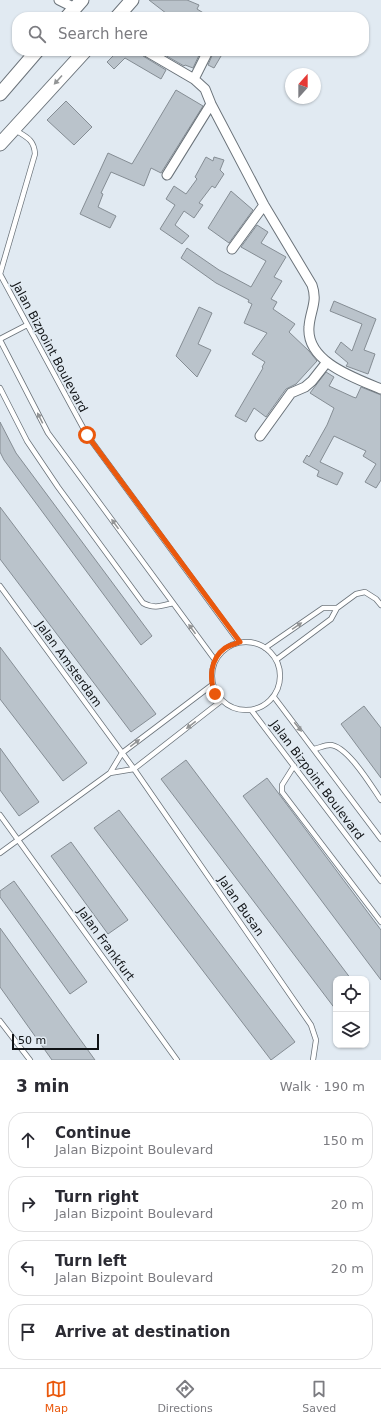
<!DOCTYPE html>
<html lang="en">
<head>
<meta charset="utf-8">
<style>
  :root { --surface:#fff; --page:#f2f2f3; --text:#2b2b33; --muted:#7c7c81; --line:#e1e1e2; --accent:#ea580c }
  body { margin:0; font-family:"DejaVu Sans",sans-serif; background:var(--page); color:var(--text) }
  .controls { position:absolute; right:12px; bottom:12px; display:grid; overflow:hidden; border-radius:8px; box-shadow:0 1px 3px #0004 }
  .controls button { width:36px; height:36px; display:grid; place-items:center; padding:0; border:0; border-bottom:1px solid var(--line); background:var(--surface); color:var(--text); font:20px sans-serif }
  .compass { position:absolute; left:285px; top:68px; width:36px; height:36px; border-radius:50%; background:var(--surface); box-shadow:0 1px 3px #0004; rotate:21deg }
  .scale { position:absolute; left:12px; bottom:10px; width:87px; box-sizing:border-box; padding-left:4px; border:2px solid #101316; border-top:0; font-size:11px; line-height:14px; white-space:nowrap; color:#101316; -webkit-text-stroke:3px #e1eaf2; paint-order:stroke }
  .stop { position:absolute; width:12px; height:12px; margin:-9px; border:3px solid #ea580c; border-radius:50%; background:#fff }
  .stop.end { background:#ea580c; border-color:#fff; box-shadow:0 1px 4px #0008 }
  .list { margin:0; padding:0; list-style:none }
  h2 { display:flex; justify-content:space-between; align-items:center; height:52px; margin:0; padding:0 16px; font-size:17px }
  h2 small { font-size:13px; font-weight:400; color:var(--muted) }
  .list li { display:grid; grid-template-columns:26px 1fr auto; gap:12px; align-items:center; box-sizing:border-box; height:56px; margin:0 8px 8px; padding:0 8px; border:1px solid var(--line); border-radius:16px }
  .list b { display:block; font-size:15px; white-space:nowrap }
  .list p { margin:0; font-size:13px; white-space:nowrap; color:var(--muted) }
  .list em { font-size:13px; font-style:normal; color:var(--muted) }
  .icon { flex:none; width:22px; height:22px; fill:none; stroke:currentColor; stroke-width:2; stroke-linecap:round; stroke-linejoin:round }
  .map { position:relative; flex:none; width:381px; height:1060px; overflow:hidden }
  .search { position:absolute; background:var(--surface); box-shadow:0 1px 3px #0004; left:12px; right:12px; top:12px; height:44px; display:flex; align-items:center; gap:10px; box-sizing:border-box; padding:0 14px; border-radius:16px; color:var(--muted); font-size:15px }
  .sheet { height:308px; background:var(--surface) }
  nav { display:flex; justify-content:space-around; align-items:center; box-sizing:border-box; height:56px; border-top:1px solid var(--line); background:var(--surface); font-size:11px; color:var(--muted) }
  nav a { display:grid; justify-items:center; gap:2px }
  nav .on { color:var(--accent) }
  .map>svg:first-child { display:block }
</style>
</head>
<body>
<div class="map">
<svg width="381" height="1060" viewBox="0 0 381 1060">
  <rect width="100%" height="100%" fill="#e1eaf2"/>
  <!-- building -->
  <path fill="#bac3cb" stroke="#858d94" d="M149 0H187L199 5 197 9 210 17H171Z
    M113 51H140L143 56 166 70 161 79 125 58 114 69 107 62 116 53Z
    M158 51H201L193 68 185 65 184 66Z
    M214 51H224L214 68 208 65Z
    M176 90 203 106 161 173 151 168 144 186 111 172 101 193 103 194 98 207 116 216 110 228 80 214 108 153 132 164Z
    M66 101 92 127 74 145 47 120Z
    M206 157 213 161 214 157 224 160 220 170 224 174 215 188 212 186 199 203 203 205 194 218 184 211 175 225 189 236 182 244 160 229 175 205 166 199 174 186 186 194 197 179 195 177Z
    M231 191 253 210 229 243 208 228Z
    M257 225 268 232 261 243 286 257 274 277 282 281 271 299 277 302 273 309 295 324 289 332 309 351 317 361 296 384 286 389 266 417 254 408 246 422 235 416 263 368 262 367 265 362 252 354 267 333 244 323 252 304 248 302 249 300 216 283 181 258 187 248 219 270 251 287 266 261 241 247Z
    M334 301 376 319 364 350 375 354 368 374 346 366 348 363 335 352 341 342 352 351 362 324 330 311Z
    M199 307 212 313 198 344 211 350 197 377 176 356Z
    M326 372 334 377 329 386 353 397 356 398 361 387 381 395V480L376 488 365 482 376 464 363 456 366 451 334 436 320 462 343 473 337 485 317 476 319 471 303 462 307 455 309 457 327 425 334 408 310 393Z
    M0 422 16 453 152 636 141 645 4 460 0 452Z
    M0 507 156 714 131 732 0 559Z
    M0 647 87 763 63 781 0 699Z
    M364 706 381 728V778L341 724Z
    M0 748 39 802 19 816 0 790Z
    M186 760 351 979H336V1010L161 779Z
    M267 778 381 930V980L243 796Z
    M119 810 295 1042 271 1060 94 828Z
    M71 842 128 920 108 934 51 856Z
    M14 881 87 982 70 994 0 897V891Z
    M0 928 59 1010 95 1060H52L15 1008 0 987Z"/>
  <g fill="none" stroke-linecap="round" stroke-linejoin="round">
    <defs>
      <path id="service" d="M0 274 87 435 239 642
        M0 274 35 154C34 139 26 137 15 130
        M0 339 27 325
        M0 340 48 433 215 660
        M0 388 27 441 58 487 143 603C154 609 161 606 173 603
        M0 586 134 769 311 1025 316 1040 313 1060
        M212 676a34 34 0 1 1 68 0a34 34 0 1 1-68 0Z
        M265 648 323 608H337
        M276 660 331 619 337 608 356 594 365 592 376 599 381 605
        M274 697 381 839
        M252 711 381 881
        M314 749C319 748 325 745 330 745 347 745 372 787 381 800
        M294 766 282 785V792L381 922
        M110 773 134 769 221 701
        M0 815 177 1060
        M0 853 110 773 122 753 212 685
        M0 1021 30 1060"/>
      <path id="minor" d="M59 0 75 8
        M146 51 194 79 205 89 211 104 264 205 312 285C318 302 310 311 309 327 306 362 355 378 381 389
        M194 79 208 51
        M167 175 211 104
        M232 249 264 205
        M260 436 291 393 305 387 312 381 327 362"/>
      <path id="secondary" d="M67 17 82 0
        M117 17 132 0
        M0 94 37 51
        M0 144 85 51"/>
    </defs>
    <!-- service casing -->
    <use href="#service" stroke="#6b737a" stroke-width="6"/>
    <!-- minor casing -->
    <use href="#minor" stroke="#6b737a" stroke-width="11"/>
    <!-- secondary casing -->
    <use href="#secondary" stroke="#6b737a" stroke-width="15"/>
    <!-- service -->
    <use href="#service" stroke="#fff" stroke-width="4.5"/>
    <!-- minor -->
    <use href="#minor" stroke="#fff" stroke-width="9"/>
    <!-- secondary -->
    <use href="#secondary" stroke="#fff" stroke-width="13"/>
  </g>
  <!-- one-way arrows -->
  <defs><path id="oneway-solid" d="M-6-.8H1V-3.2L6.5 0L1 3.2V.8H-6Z"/></defs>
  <g fill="#939596">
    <use href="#oneway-solid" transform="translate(58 80) rotate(132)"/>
    <use href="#oneway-solid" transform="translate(40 418) rotate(-117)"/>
    <use href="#oneway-solid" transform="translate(115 524) rotate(-126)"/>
    <use href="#oneway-solid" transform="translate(297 626) rotate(-34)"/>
    <use href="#oneway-solid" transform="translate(192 629) rotate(-126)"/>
    <use href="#oneway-solid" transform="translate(191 725) rotate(142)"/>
    <use href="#oneway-solid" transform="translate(298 727) rotate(52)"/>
    <use href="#oneway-solid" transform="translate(135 743) rotate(-37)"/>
  </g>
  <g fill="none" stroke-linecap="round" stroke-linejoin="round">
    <!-- route -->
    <path stroke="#ea580c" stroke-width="5" d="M87 435 240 642C235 644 229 645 225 648 210 659 209 678 215 694"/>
  </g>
  <g text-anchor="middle" stroke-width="4" stroke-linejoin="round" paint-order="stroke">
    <!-- street labels -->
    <g font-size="12" fill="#101316" stroke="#e1eaf2">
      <text transform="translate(50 347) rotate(62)" y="4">Jalan Bizpoint Boulevard</text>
      <text transform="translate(69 664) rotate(54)" y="4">Jalan Amsterdam</text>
      <text transform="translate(317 780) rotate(53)" y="4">Jalan Bizpoint Boulevard</text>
      <text transform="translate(241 906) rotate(55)" y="4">Jalan Busan</text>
      <text transform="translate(106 944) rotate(54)" y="4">Jalan Frankfurt</text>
    </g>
  </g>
</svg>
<div class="controls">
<button><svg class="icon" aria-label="locate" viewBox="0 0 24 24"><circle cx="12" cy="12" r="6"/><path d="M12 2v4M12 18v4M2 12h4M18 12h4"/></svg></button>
<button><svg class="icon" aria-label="layers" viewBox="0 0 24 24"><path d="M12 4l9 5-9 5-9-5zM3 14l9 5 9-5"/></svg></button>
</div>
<svg class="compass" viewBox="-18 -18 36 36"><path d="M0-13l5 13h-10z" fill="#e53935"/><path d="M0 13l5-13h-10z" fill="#7c7c81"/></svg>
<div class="scale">50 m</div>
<div class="stop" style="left:87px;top:435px"></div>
<div class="stop end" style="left:215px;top:694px"></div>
<div class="search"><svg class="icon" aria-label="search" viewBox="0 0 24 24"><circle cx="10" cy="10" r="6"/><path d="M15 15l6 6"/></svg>Search here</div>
</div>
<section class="sheet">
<h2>3 min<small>Walk · 190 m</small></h2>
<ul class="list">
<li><svg class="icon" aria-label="ahead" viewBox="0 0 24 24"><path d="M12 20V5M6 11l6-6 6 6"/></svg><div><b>Continue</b><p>Jalan Bizpoint Boulevard</p></div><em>150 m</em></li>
<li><svg class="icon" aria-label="right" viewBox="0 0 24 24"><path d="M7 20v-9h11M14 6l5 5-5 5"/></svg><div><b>Turn right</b><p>Jalan Bizpoint Boulevard</p></div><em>20 m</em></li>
<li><svg class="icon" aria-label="left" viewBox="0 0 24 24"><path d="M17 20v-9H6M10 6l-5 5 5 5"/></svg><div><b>Turn left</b><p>Jalan Bizpoint Boulevard</p></div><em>20 m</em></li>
<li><svg class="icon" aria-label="arrive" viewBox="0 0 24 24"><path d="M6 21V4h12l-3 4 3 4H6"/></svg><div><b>Arrive at destination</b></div></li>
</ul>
</section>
<nav>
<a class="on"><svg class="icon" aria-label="map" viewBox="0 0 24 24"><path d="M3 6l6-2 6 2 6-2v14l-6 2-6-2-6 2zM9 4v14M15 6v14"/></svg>Map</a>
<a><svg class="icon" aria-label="directions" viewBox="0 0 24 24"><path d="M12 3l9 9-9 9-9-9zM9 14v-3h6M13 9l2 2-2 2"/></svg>Directions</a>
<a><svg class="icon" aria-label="saved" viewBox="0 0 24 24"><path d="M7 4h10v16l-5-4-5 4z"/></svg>Saved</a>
</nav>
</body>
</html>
